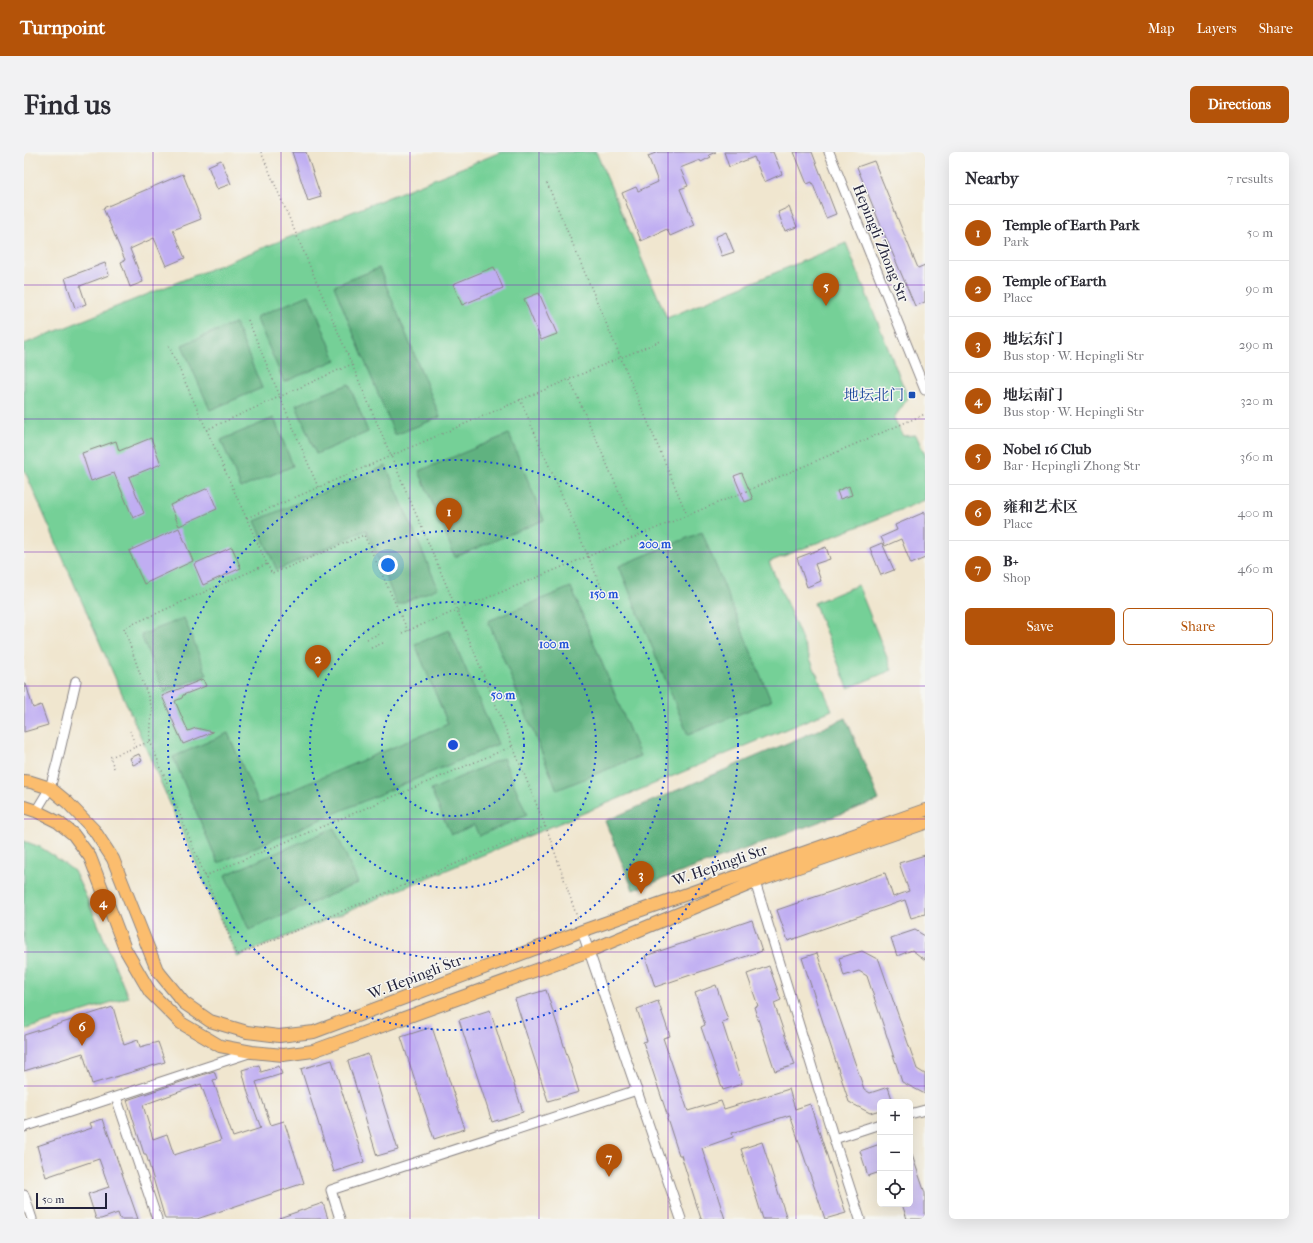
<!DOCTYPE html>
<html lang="en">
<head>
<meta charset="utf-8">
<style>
  :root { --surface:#fff; --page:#f2f2f3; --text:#2b2b33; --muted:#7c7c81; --line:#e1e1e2; --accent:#b45309 }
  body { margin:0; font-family:"IM FELL French Canon","Noto Serif SC",serif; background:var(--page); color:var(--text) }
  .controls { position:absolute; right:12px; bottom:12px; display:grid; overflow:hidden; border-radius:6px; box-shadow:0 4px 16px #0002 }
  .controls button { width:36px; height:36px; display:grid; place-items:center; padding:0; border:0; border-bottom:1px solid var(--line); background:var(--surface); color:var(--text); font:20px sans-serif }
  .scale { position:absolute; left:12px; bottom:10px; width:71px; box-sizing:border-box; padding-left:4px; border:2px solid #22223b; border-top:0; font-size:11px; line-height:14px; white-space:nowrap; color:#22223b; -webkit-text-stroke:3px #f6f6f2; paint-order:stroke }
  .you { position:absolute; left:364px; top:413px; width:14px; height:14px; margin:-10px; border:3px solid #fff; border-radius:50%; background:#1a73e8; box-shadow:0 0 0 6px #1a73e833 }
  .badge { display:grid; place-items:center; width:26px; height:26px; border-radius:50%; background:var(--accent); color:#fff; font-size:13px; font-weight:700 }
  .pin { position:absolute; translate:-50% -33px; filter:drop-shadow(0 1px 2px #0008) }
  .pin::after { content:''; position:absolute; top:21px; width:14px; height:12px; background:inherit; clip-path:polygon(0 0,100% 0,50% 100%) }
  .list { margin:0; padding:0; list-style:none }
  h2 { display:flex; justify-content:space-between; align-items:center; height:52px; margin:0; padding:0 16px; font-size:17px }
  h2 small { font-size:13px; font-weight:400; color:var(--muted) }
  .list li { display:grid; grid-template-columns:26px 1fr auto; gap:12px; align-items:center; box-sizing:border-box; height:56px; padding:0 16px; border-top:1px solid var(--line) }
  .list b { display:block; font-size:15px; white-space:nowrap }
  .list p { margin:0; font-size:13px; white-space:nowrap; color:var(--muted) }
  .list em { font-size:13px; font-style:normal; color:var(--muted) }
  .actions { display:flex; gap:8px; padding:12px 16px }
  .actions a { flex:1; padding:9px 0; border:1px solid var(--accent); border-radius:6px; text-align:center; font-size:14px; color:var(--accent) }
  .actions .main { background:var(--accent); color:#fff }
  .icon { flex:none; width:22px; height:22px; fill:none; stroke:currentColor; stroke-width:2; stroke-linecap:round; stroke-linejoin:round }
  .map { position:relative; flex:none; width:901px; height:1067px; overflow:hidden; border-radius:6px }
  header { display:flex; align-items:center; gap:24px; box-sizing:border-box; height:56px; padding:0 20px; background:var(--accent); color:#fff }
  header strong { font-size:19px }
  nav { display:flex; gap:22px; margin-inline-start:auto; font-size:14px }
  .intro { display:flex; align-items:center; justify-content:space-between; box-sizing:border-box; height:96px; padding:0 24px }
  h1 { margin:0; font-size:28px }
  .button { padding:10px 18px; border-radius:6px; background:var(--accent); color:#fff; font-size:14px; font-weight:700 }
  main { display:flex; gap:24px; padding:0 24px }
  aside { flex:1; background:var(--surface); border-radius:6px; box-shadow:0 4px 16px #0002 }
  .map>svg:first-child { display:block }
</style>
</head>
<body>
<header>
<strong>Turnpoint</strong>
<nav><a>Map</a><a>Layers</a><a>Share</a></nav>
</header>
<div class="intro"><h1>Find us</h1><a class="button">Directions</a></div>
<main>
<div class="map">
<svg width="901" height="1067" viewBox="0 0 901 1067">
  <rect width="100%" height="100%" fill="#f6f6f2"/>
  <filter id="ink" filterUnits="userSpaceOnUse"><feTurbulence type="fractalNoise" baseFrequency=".025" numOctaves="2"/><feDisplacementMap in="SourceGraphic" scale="8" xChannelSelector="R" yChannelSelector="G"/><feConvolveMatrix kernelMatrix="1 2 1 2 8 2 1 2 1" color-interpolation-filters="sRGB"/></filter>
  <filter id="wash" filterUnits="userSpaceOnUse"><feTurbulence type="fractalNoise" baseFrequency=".012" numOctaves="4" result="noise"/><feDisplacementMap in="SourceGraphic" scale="16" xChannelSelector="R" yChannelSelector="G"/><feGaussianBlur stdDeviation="0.9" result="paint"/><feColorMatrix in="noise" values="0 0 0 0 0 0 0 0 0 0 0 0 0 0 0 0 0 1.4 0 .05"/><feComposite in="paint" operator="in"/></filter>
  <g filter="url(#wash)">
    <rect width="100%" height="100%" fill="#f0e6cf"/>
    <!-- green -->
    <path fill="#75d097" stroke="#4c7969" d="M477 0H572L643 166 822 91 884 246 870 266 879 284 892 283 901 303V348L745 410 808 558 213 805 0 317V192Z
      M834 433 868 518 824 536 790 451Z
      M0 689 16 695 30 704 50 719 66 753 104 845 0 878Z"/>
    <!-- forest -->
    <path fill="#60b280" stroke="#416a5e" d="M355 116 416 265 371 283 310 134Z
      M285 143 312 208 260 230 232 165Z
      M211 171 238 236 186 258 158 193Z
      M325 232 344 280 292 302 272 253Z
      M250 266 269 314 217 336 197 288Z
      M485 282 520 368 431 405 395 319Z
      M362 314 414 436 373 453 342 378 253 418 231 369Z
      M678 380 747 549 664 583 595 414Z
      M547 435 616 604 533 638 464 469Z
      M160 466 183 523 140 540 117 483Z
      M425 478 474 592 194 711 149 605 204 581 235 652 424 572 391 492Z
      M822 566 855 648 609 738 581 669Z
      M479 606 503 663 455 684 450 673 427 683 407 638Z
      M310 676 334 731 225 778 201 723Z"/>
    <g id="blocks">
      <!-- building -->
      <path fill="#c0aef2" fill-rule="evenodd" d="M268 0H282L297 45 284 49Z
        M634 0H692L685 3 687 5 677 10 676 8 656 16 664 34 656 37 671 73 646 84 643 77 617 89 598 41 612 35 614 39 634 30 624 4Z
        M700 0H749L758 22 740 30 730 5 705 15Z
        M770 0H788L812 62 802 66 788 30 783 32Z
        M197 8 207 32 193 37 184 14Z
        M850 9 894 116 901 113V150L891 154 859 79 833 15Z
        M159 22 177 67 149 78 161 106 142 114 130 86 106 97 119 130 106 135 97 110 101 108 79 56Z
        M765 55 773 75 761 79 754 60Z
        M702 80 710 100 698 104 691 85Z
        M81 111 85 123 56 134 62 152 51 156 41 126Z
        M470 115 479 136 438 153 429 132Z
        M515 141 533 182 517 188 500 147Z
        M127 286 137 312 105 325 120 361 109 366 90 321 67 329 58 301 92 289 95 299Z
        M718 321 729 347 721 350 710 324Z
        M825 334 828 343 816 347 813 339Z
        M184 336 193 357 155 374 146 353Z
        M901 360V406L887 412 877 387 861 394 857 385 873 378 871 373Z
        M155 376 169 409 120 432 105 399Z
        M858 391 870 418 857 423 846 396Z
        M208 395 217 416 179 433 170 412Z
        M802 395 806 407 791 412 797 429 783 435 773 406Z
        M179 527 182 534 159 543 158 546 151 549 164 579 172 576 189 580 159 592 138 544Z
        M0 532H2L9 556 17 553 24 573 0 580Z
        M115 602 118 609 109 613 106 606Z
        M901 703V762L887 766 881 748 764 789 753 758 861 721 869 745 885 739 875 711Z
        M728 768 738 799 631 835 621 804Z
        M891 778 901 784V808L888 798 873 804 867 786Z
        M838 799 855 808 893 917 901 922V942L878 930 843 824 835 819 820 824 815 806Z
        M793 801 840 937 846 941 864 935 869 950H856V958L846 961 825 950 778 806Z
        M745 814 757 848 750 851 771 913 751 919 730 855 734 854 723 822Z
        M692 833 704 868 698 870 718 932 699 938 677 875 681 873 671 841Z
        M522 838 555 940 524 949 491 847Z
        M634 849 646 884 639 886 664 959 697 949 700 957 765 937 771 957 786 952 822 1061 801 1067 766 963 708 981 709 985 678 996 701 1067H677L657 1003H655L643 966 644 965 619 890 623 889 613 857Z
        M89 855 100 893 114 888 116 895 134 890 141 910 68 932 59 901 0 919V883Z
        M466 858 499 960 468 970 435 868Z
        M408 875 441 977 410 987 377 885Z
        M344 902 374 998 353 1004 324 909Z
        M308 908 340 1010 310 1020 277 917Z
        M235 913 237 920 255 914 258 922 232 930 247 973 260 969 280 1031 173 1067H141L122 1002H120L103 948 190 919 193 927 189 928 209 985 237 976 224 941 218 918ZM177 932 197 988 150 1003 143 982 129 987 119 953Z
        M79 967 114 1067H96L94 1061 77 1067H72L64 1042 85 1035 75 1007 22 1025 13 994 68 976 66 971Z
        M738 990 763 1067H739L717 997Z
        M856 992V1020L844 1024 836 999Z
        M886 1000H887L901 1041V1067H883L878 1052H886Z
        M299 1051 304 1067H255V1066Z"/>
    </g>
  </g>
  <g filter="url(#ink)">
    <use href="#blocks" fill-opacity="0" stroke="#898485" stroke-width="1"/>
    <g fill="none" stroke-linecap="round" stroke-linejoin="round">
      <defs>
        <path id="minor" d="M805 0 901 238
          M12 659 26 636 33 611 52 529
          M731 730 810 987 836 1067
          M558 779 657 1067
          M92 945 133 1067
          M886 962 901 958
          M0 975 228 900
          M810 987 856 972
          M0 1043 8 1067
          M316 1067 307 1038 613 938"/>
        <path id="major" d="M0 629 7 630 26 636 43 650 70 678 89 707 133 818 160 851 186 869 223 880 255 884 290 880 558 779 901 658
          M0 655 12 659 34 670 49 682 66 705 101 797 126 840 157 871 196 894 228 900 259 903 289 899 565 799 731 730 901 671"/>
      </defs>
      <!-- minor casing -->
      <use href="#minor" stroke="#898485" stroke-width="11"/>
      <!-- major casing -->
      <use href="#major" stroke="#898485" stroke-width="14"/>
      <!-- path -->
      <path stroke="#898485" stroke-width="1.5" stroke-dasharray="1 3" stroke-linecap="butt" d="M237 0 433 458 525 683 554 768
        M523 31 663 363
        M224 168 294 335
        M546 228 614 383
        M496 247 580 441
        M182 278 328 212
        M223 366C361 307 498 246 637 189
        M243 412 248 422 340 383 384 479
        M339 478 350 473
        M378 481 720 340 901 262
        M343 487 355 482
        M347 496 359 491
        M126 589 213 803 522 674
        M112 595 126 589 128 556 100 476 243 412 144 192
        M90 616 86 605 112 595 106 579
        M181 724 489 594"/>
      <!-- minor -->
      <use href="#minor" stroke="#fff" stroke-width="9"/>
      <!-- major -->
      <use href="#major" stroke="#fbbd6e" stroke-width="12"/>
    </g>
  </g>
  <!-- grid -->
  <path fill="none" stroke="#7b2cbf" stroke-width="1" stroke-opacity="0.55" d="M129 0V1067M257 0V1067M386 0V1067M515 0V1067M644 0V1067M772 0V1067M0 133H901M0 267H901M0 400H901M0 534H901M0 667H901M0 800H901M0 934H901"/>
  <!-- distance rings -->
  <g fill="none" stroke="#1d4ed8" stroke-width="2" stroke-dasharray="2 4">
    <circle cx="429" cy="593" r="71"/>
    <circle cx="429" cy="593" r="143"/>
    <circle cx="429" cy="593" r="214"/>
    <circle cx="429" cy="593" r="285"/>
  </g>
  <!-- markers -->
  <rect fill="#1a4fb4" stroke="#f6f6f2" stroke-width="1.5" x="884" y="239" width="8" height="8" rx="2"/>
  <g text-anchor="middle" stroke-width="3" stroke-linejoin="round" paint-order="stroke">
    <!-- street labels -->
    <g font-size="15" fill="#22223b" stroke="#f6f6f2">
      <text transform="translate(857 91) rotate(68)" y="5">Hepingli Zhong Str</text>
      <text transform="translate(696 713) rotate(-19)" y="5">W. Hepingli Str</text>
      <text transform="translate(391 825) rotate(-21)" y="5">W. Hepingli Str</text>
    </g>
    <!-- transit labels -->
    <g font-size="15" fill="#164399" stroke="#f6f6f2" text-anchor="end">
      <text x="880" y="248">地坛北门</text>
    </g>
  </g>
  <circle cx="429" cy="593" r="6" fill="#1d4ed8" stroke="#f6f6f2" stroke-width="2"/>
  <g font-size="12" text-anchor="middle" font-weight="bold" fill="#1d4ed8" stroke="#f6f6f2" stroke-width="3" stroke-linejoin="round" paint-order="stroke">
    <text x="631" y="396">200 m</text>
    <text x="580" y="446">150 m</text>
    <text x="530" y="496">100 m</text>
    <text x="479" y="547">50 m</text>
  </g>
</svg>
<div class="controls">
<button>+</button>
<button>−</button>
<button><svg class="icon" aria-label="locate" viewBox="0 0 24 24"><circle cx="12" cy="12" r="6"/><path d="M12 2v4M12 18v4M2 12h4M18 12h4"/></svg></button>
</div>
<div class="scale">50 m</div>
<div class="you"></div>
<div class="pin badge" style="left:425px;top:379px">1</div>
<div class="pin badge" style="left:294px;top:526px">2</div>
<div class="pin badge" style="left:617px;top:742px">3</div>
<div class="pin badge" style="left:79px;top:770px">4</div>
<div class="pin badge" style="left:802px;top:154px">5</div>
<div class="pin badge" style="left:58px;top:894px">6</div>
<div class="pin badge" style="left:585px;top:1025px">7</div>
</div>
<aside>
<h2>Nearby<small>7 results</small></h2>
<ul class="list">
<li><span class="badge">1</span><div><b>Temple of Earth Park</b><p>Park</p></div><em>50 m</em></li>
<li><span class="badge">2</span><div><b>Temple of Earth</b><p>Place</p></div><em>90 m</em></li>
<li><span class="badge">3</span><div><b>地坛东门</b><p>Bus stop · W. Hepingli Str</p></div><em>290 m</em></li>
<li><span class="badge">4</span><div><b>地坛南门</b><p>Bus stop · W. Hepingli Str</p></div><em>320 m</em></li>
<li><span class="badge">5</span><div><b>Nobel 16 Club</b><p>Bar · Hepingli Zhong Str</p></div><em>360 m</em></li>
<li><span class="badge">6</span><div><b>雍和艺术区</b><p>Place</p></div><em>400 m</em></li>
<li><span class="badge">7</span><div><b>B+</b><p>Shop</p></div><em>460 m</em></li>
</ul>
<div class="actions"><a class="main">Save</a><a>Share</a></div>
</aside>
</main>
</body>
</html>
